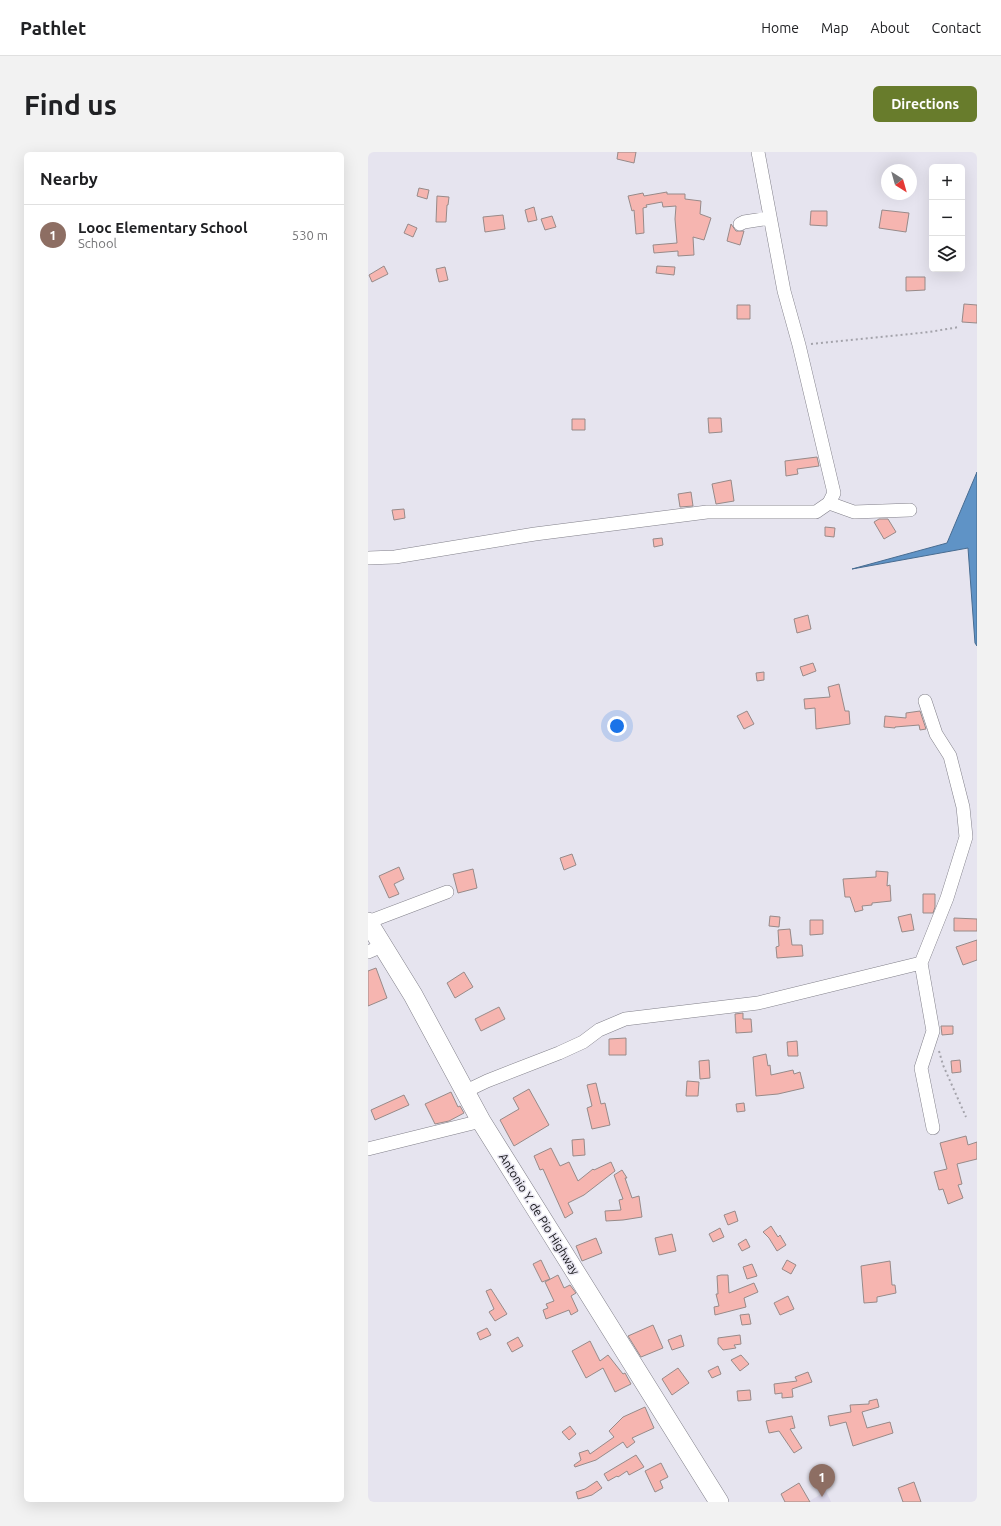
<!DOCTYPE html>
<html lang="en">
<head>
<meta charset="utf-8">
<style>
  :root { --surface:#fff; --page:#f2f2f2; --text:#202124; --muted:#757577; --line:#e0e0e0; --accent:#687c2c }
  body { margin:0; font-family:Ubuntu,sans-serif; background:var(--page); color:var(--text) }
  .controls { position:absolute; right:12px; top:12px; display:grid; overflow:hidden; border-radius:6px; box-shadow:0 4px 16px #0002 }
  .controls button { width:36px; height:36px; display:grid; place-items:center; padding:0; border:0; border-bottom:1px solid var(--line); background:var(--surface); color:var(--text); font:20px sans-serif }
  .compass { position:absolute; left:513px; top:12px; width:36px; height:36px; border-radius:50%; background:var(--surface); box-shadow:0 4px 16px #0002; rotate:143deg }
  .you { position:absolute; left:249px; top:574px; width:14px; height:14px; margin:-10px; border:3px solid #fff; border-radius:50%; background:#1a73e8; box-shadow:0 0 0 6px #1a73e833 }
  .badge { display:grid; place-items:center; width:26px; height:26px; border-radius:50%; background:var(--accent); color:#fff; font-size:13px; font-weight:700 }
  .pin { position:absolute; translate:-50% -33px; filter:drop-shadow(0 1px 2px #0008) }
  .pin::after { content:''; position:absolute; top:21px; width:14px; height:12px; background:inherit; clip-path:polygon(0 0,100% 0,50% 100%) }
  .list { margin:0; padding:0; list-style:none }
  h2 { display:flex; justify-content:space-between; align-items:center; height:52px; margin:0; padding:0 16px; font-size:17px }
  h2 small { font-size:13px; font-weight:400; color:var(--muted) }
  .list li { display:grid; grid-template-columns:26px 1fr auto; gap:12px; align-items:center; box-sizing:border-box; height:60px; padding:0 16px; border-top:1px solid var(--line) }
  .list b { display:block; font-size:15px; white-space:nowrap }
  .list p { margin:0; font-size:13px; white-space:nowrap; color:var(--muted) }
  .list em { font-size:13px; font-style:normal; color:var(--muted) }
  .icon { flex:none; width:22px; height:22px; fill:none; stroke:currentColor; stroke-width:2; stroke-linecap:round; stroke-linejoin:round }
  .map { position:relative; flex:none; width:609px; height:1350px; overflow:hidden; border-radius:6px }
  header { display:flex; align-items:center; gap:24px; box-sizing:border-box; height:56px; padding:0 20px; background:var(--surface); border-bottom:1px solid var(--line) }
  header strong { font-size:19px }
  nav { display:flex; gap:22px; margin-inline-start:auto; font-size:14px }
  .intro { display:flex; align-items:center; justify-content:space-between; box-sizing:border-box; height:96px; padding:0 24px }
  h1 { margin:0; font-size:28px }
  .button { padding:10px 18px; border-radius:6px; background:var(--accent); color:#fff; font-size:14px; font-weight:700 }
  main { display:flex; gap:24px; padding:0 24px }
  aside { flex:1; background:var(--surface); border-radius:6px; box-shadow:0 4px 16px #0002 }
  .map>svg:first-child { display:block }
</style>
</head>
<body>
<header>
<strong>Pathlet</strong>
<nav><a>Home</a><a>Map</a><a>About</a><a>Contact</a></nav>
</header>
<div class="intro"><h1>Find us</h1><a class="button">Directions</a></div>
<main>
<aside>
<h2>Nearby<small></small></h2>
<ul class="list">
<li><span class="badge" style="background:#8d6e63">1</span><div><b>Looc Elementary School</b><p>School</p></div><em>530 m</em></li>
</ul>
</aside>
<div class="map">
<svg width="609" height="1350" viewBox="0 0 609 1350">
  <rect width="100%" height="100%" fill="#e6e4ef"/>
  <!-- built -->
  <path fill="#dcd8ea" d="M458 1339 463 1350H440Z"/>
  <!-- water -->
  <path fill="#5f93c6" stroke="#486c91" d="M609 320V494L607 491 600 396 484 417 579 391Z"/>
  <!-- building -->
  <path fill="#f6b5b0" stroke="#978a89" d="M250 0H268L266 11 249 7Z
    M51 36 61 38 59 47 49 44Z
    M299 40V42H317V47L333 49 332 62 343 66 336 88 325 85 326 103 310 104V99L286 101 285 93 309 91 307 67 308 54 295 55 294 50 278 53 279 55 275 56 276 81 268 82 266 58 264 59 260 44 275 41 276 44Z
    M69 44 81 45 80 53H79L78 70H68Z
    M166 55 169 68 160 70 157 58Z
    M514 58 541 61 538 80 511 76Z
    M443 59H459V74L442 73Z
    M135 63 137 77 117 80 115 65Z
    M184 64 188 75 177 78 173 67Z
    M40 72 49 76 45 85 36 81Z
    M363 72 368 79H376L372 93 359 89Z
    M16 114 20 122 4 130 1 123Z
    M289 114 307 115 306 123 288 121Z
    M77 115 80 128 71 130 68 117Z
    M538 125H557V138L538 139Z
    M596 152 609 153V171L594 170Z
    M369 153H382V167H369Z
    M340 266H353L354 280 341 281Z
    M204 267H217V278H204Z
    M449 305 451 314 429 317 430 322 418 324 417 309Z
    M363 328 366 349 348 352 344 332Z
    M323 340 325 354 312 355 310 342Z
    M36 357 37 366 26 368 24 358Z
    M511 367H520L528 380 516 387 506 370Z
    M457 375 467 376 466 385 457 384Z
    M294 386 295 393 286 395 285 387Z
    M440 463 443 477 429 481 426 467Z
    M445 511 448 519 435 524 432 515Z
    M396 520V528L389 529 388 521Z
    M471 532 477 559H481L482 572 448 577 447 556 437 557 436 547 462 545 460 535Z
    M379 559 386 572 376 577 369 564Z
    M552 559 558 577 552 578 551 573 527 575V576L516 575 517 564 538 566V561Z
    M204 702 208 713 196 718 192 706Z
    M31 715 36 727 26 732 31 742 21 746 11 724Z
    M105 717 109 736 90 741 85 722Z
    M508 719 520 720 519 734 522 733 523 749 504 751V753L494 754 495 758 487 760 482 745H477L475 727 508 725Z
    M555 742H567V755L565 761H555Z
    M543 762 546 778 534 780 530 765Z
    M402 764 412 765 411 775 401 774Z
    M586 766 609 767V779H586Z
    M442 768H455V782L442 783Z
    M422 777 424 793H434L435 804 409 806 408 795 411 794 410 778Z
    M609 788V808L595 813 588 795Z
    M8 816 19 846 0 854V819Z
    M96 820 105 835 87 846 79 831Z
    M131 855 137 867 113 879 107 867Z
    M375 861V867H383L384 880 368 881 367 862Z
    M573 874H585V882L574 883Z
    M258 886V903H241V887Z
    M429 889 430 904H420L419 890Z
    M398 902 400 914 402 913 403 923 425 918 426 922 432 920 436 936 410 942 388 944 385 905Z
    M341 908 342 926 332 927 331 909Z
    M592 908 593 920 584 921 583 909Z
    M319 929 331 930 330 944H318Z
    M228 931 233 952 237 951 242 973 224 977 219 956 224 954 219 933Z
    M161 937 181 973 146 994 132 968 151 957 145 946Z
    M83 940 90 955 92 954 96 961 81 969 67 972 57 952Z
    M36 943 41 953 7 968 3 958Z
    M376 951 377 959 369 960 368 952Z
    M598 984 600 993 609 990V1007L589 1012 594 1032 590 1033 595 1046 580 1052 575 1037 571 1038 566 1020 579 1017 572 991Z
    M216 987 217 1003 205 1004 204 988Z
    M183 996 192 1014 201 1010 210 1029 225 1017 226 1018 243 1010 247 1019 216 1043 200 1051 205 1061 197 1066 175 1017 172 1018 166 1004Z
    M254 1018 259 1026H257L264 1046 271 1044 274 1065 255 1068 238 1069 237 1059 253 1058 251 1048 255 1047 246 1023Z
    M367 1059 370 1069 360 1073 356 1063Z
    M403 1074 410 1085 412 1083 418 1093 409 1099 401 1086 395 1080Z
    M352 1076 356 1085 345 1090 341 1082Z
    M304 1082 308 1099 291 1103 287 1086Z
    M228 1086 234 1101 214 1109 208 1094Z
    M378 1087 382 1095 374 1099 370 1092Z
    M173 1108 182 1127 174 1130 165 1112Z
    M419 1108 428 1113 423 1122 414 1117Z
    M522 1109 524 1133H527L528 1141 509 1145V1150L496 1151 493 1114Z
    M384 1112 389 1124 379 1127 375 1115Z
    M190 1123 196 1136 202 1133 208 1141 203 1144 210 1159 203 1163 201 1158 178 1167 175 1158 180 1156 178 1152 186 1149 177 1130Z
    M353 1123H360L361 1141 386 1131 390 1140 376 1146 378 1155 347 1163 346 1155 351 1154 348 1142H350L349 1124Z
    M123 1137 139 1162 127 1169 121 1160 126 1157 118 1139Z
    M420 1144 426 1157 412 1163 406 1151Z
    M381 1162 383 1172 374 1173 372 1163Z
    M285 1173 295 1196 273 1205 260 1184Z
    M119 1176 123 1183 112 1188 109 1181Z
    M313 1183 316 1194 304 1198 300 1188Z
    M372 1183 373 1192 366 1193 368 1196 355 1198 350 1192V1186Z
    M150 1185 155 1194 144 1200 139 1191Z
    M222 1189 232 1209 240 1203 255 1222 257 1221 263 1232 247 1240 235 1216 218 1226 204 1199Z
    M373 1203 381 1212 372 1219 363 1208Z
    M350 1214 353 1222 344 1226 340 1219Z
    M310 1216 321 1231 304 1243 294 1227Z
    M440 1220 444 1230 424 1237 425 1245 414 1246V1241L407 1242 406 1232 429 1229 427 1225Z
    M382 1238 383 1248 370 1249 369 1239Z
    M509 1247 511 1255 494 1260 499 1276 522 1270 525 1281 485 1294 478 1270 462 1274 460 1264 483 1260 482 1253 501 1252V1249Z
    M277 1255 286 1276 264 1286 267 1290 259 1296 255 1290 228 1308 207 1315 206 1313 213 1308 211 1301 220 1298 222 1302 246 1285 241 1279 255 1265Z
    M424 1264 427 1276 422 1277 434 1296 426 1301 411 1279 401 1281 398 1269Z
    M202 1274 208 1282 201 1288 194 1280Z
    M268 1303 276 1315 261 1323 259 1319 250 1325 249 1324 240 1329 236 1322Z
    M293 1311 300 1325 292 1329 295 1336 287 1340 277 1319Z
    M229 1329 234 1336 224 1343 210 1347 208 1340 217 1337Z
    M546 1330 553 1350H535L530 1336Z
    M431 1331 442 1350H417L413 1342Z"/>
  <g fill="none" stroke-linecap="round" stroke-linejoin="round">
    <defs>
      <path id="minor" d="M372 72 376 70 402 66
        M461 351 486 360 542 358
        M0 406 27 405 167 382 339 360H448L461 351 466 341 431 193 416 139 390 0
        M557 549 568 582 582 604 595 655 598 685 579 746 553 811 565 879 553 916 565 976
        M0 770 79 740
        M0 800 14 794
        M98 939 119 929 191 901 215 890 231 878 257 867 390 851 553 811
        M0 997 113 969"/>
      <path id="highway" d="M0 770 45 843 113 969 351 1350"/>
    </defs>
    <!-- minor casing -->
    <use href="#minor" stroke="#82808a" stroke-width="14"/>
    <!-- highway casing -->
    <use href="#highway" stroke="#82808a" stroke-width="20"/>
    <!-- path -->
    <path stroke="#a4a3ab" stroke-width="2" stroke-dasharray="2 3" stroke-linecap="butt" d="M443 192 561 180 591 175
      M571 899 575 913 598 965"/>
    <!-- minor -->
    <use href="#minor" stroke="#fff" stroke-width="13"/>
    <!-- highway -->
    <use href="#highway" stroke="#fff" stroke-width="19"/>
  </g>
  <g text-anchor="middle" stroke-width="3" stroke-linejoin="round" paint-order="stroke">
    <!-- street labels -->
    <g font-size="12" fill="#121215" stroke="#e6e4ef">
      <text transform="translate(171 1062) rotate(58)" y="4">Antonio Y. de Pio Highway</text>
    </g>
  </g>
</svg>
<div class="controls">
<button>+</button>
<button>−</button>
<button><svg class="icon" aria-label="layers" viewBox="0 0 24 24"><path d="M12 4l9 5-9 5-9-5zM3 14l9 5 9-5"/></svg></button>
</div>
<svg class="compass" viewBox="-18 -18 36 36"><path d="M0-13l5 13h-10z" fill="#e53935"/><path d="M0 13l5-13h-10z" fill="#757577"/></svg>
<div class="you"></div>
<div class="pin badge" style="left:454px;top:1345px;background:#8d6e63">1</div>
</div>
</main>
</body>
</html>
